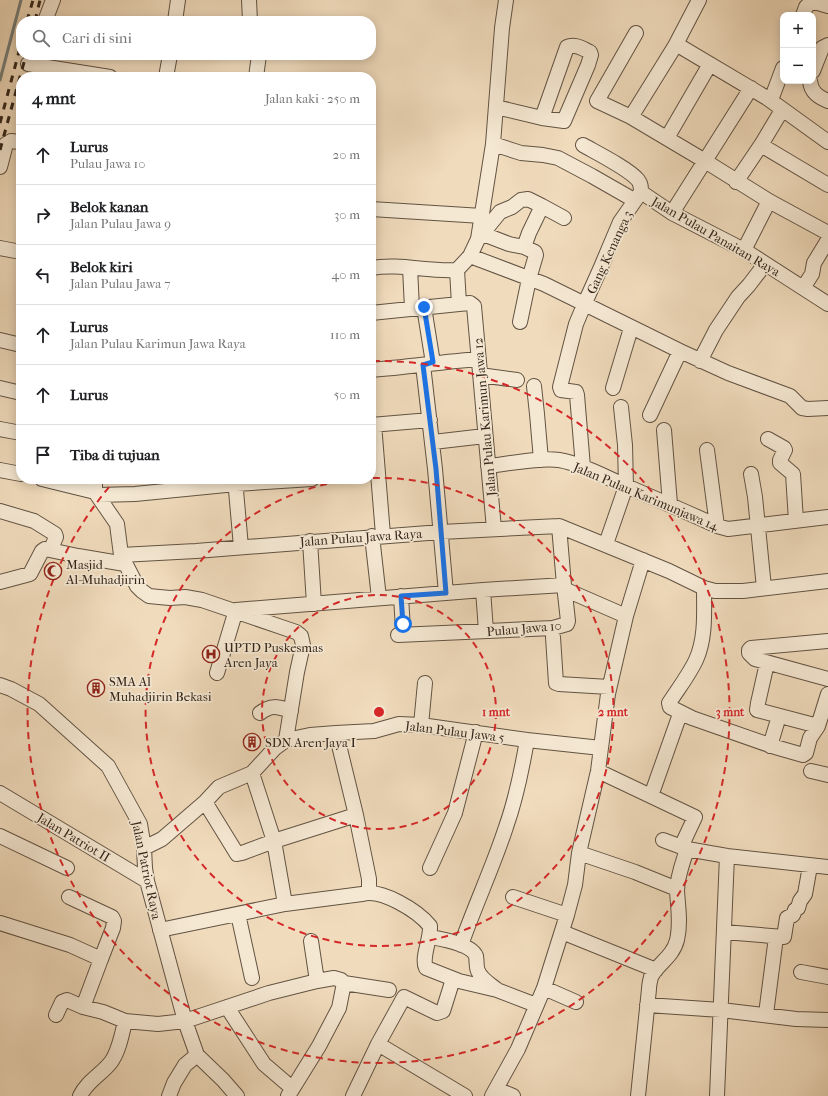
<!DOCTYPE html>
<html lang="id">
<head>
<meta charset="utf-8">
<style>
  :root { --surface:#fff; --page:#f2f2f2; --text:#202124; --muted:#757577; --line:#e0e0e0 }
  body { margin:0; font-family:"IM FELL French Canon",serif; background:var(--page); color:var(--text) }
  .controls { position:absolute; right:12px; top:12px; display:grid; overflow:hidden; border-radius:8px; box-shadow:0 2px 10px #0003 }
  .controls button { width:36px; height:36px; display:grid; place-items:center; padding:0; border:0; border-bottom:1px solid var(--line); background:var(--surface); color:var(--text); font:20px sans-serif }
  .stop { position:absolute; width:12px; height:12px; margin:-9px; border:3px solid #1a73e8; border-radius:50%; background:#fff }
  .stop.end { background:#1a73e8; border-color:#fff; box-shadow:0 1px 4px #0008 }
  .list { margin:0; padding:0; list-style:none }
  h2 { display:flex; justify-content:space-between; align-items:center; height:52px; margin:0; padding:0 16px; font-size:17px }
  h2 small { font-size:13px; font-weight:400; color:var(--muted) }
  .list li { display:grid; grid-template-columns:26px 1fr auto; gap:12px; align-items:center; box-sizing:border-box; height:60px; padding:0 16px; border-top:1px solid var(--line) }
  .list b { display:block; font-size:15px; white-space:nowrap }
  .list p { margin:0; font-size:13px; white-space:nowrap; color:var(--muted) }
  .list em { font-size:13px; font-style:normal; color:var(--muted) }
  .icon { flex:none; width:22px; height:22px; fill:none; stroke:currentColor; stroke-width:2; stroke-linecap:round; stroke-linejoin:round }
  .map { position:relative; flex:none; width:828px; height:1096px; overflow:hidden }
  .search { position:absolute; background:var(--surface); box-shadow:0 2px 10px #0003; left:16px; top:16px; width:360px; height:44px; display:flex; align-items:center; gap:10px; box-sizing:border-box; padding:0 14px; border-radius:16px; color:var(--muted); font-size:15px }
  .panel { position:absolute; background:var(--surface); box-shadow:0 2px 10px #0003; left:16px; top:72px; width:360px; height:412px; border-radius:16px }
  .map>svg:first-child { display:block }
</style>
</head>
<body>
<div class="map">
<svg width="828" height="1096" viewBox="0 0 828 1096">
  <rect width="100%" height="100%" fill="#f0dbbc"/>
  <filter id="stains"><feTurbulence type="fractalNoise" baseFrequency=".005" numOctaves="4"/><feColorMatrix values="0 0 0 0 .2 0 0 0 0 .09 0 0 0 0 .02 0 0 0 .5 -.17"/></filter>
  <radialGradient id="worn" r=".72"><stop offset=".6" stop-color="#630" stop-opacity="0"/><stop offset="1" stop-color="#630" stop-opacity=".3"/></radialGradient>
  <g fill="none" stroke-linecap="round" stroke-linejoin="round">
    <!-- stream -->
    <path stroke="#747e7b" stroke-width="3" d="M0 80 21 0"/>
    <defs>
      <path id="minor" d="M249 0 250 21
        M803 15 806 7 810 3H818L828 6
        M45 21 53 0
        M175 21 178 0
        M636 33 597 101 631 117 705 161 769 201 828 233
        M676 44 767 98 828 142
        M28 64 110 77
        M813 71 822 48 828 45
        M166 77 170 55
        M256 77 259 55
        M810 81C811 92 818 97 828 101
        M771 100 783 68
        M496 107 542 118 564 121 588 65 591 55 590 52C583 49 575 43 567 47L542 118
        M631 117 675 46 699 0
        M667 138 710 64
        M493 144 521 153 543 155 558 158 592 176 634 200
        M583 145C597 153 629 169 638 180 641 184 641 187 641 192
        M761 145 828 185
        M0 167 6 144 11 141 19 142
        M736 182 761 145 782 110
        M641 192 672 213 744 250 828 304
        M371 209 482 216
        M672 213 751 88
        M483 234 509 244 524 247
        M478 239 500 212 512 207 521 200 528 199 542 206
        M0 248 21 252
        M744 250 769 201
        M470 256 544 284 680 351 728 373 790 396 802 408 808 409 828 408
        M371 268C400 263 428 272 457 270L470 256 478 239 493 144 502 28 506 0
        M410 268 412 308
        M457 270 459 304
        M803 288 812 274 814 263 828 240
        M424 307 433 363
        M371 313 459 304 470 303 474 306 494 529
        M520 322 529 279 536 255 535 252 524 247 529 233 542 206 564 218
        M0 340 21 345
        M700 361 716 330 738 297 749 285 765 264
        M423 365 435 469 446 593
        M371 370C407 367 442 362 478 359
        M480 375 517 380
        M534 386 537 414 541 460
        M0 388 21 393
        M613 388 631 328
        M650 415 680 351
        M374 424 383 535
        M371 425 430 420
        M0 429 21 433
        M664 430 670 504
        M768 439 784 448 785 450 780 460V463L793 474 796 521
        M433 442 485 436
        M707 450 717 526
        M488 466C508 464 540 457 559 460 582 464 603 476 624 485 656 499 687 512 717 526L728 529 828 517
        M583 467 577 395 576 392 561 390 560 387 576 324 584 305 601 267 620 222 641 192
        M0 470 21 474
        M751 474 755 497 764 588
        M42 479 95 492
        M95 479V492L117 524 121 555 137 586 142 591 149 596 159 597 170 598 185 597 202 600 296 632 301 636 303 645 297 672 286 740
        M235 479 241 547
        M98 495 135 494 236 484 312 479
        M0 511 34 521 55 534 56 537 51 549
        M372 536 379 598
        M310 541 314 604
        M606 544 626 486 625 445 621 407
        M121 555 196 551 441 532 559 526 669 571 704 588 715 591H743L828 581
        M0 582 30 574 42 551 45 549 78 556 125 564
        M704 588C704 612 706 638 696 660 689 675 678 689 669 703L670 707 692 718 775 747 803 755 806 753 810 738 818 726 828 694
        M564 589 626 616
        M483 590 486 631
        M401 596 403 630 405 634
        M398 635 553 628 567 624 568 621 564 585 559 526
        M553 637 556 683 559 684 609 687
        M828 641 751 648 749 650V653L755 659 828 679
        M767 663 758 703 757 710 818 726
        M217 673 236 610 483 590 564 585
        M0 685 11 689 39 704 108 766 140 824 144 848 145 868 147 881 185 1021 197 1055 223 1080 237 1096
        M260 713C272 704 278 707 291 711
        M421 725 425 683
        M336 733 356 815 369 879V887L368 892
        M770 746 779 716
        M598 771 695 817 681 847
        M811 771 828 775
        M252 773 274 841 285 904
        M0 793 147 881
        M651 796 680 714
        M205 802 237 854 242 853 274 841 356 815
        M0 836 67 868
        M663 840 687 849 727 856 828 867
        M144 848 162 839 205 802 219 787 252 773 275 748 286 740 310 735 336 733 374 731 399 724 421 725 527 740 601 748
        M579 853 635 872 677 889
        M430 868 455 813 476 732
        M69 897 112 917 114 921 113 928 101 959
        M513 897 567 915
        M238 914 252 978
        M0 923 70 945 101 959 83 1007
        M160 930 285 904 362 894C381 888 418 911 430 926 431 939 421 958 426 968L459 981 497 990 536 1005
        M562 932 656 970
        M724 932 784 937 787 918 793 915 795 910 798 908 800 901 805 894 810 866
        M430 937C441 939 471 944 476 956 477 961 476 967 478 971 481 979 490 984 496 989
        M311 941 317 981
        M461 945C475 905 493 867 506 827 516 799 522 769 527 740
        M801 972 828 977
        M344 983 389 990
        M544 988 576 1002
        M647 1005 721 1010 796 1019 828 1020
        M227 1007 264 1064 292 1088
        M766 1014 776 937
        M56 1015 62 1002 67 1000 83 1007 103 1012 125 1021 158 1024 185 1021 269 993 317 981 334 978 341 980 344 983 339 1008 319 1046 288 1096
        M378 1044 465 1096
        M496 1089 513 1096
        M80 1096C87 1081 102 1074 111 1062 119 1051 122 1034 125 1021
        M169 1096 174 1083 185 1065 197 1055
        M353 1096 378 1044 404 997 437 1013 443 1011 453 979
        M492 1096 518 1049 544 988 567 915 575 885 579 853 598 771 608 694 626 616 643 560
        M638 1096 649 989C649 985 650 981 651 977 657 964 673 957 677 940 681 923 678 907 677 891 677 877 683 862 687 849
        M717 1096 727 856"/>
    </defs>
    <!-- minor casing -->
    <use href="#minor" stroke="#625343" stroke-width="16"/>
    <!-- minor -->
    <use href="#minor" stroke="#f5e8d3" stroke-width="14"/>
    <!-- rail -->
    <path stroke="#33261b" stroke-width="3" stroke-dasharray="7 7" stroke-linecap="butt" d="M27 21 33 0
      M35 21 40 0
      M0 123 21 44
      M0 150 26 55"/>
  </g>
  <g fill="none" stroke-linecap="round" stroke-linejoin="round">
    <!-- route -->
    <path stroke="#1a73e8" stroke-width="5" d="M403 624 401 596 446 593 436 469 423 365 433 362 424 307"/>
  </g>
  <!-- distance rings -->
  <g fill="none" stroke="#d62828" stroke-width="2" stroke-dasharray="7 5">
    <circle cx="379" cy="712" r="117"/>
    <path d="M373 478A234 234 0 1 1 357 479"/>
    <path d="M373 361A351 351 0 1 1 116 479"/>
  </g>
  <!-- icons -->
  <defs>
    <symbol id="mosque-ring" viewBox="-11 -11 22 22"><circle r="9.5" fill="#f5e8d3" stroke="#8f2418" stroke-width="1.5"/><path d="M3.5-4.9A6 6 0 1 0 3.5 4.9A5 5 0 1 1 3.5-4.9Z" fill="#8f2418"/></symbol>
    <symbol id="hospital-ring" viewBox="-11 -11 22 22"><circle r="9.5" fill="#f5e8d3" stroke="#8f2418" stroke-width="1.5"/><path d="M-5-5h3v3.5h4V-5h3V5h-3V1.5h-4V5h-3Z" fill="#8f2418"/></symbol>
    <symbol id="building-ring" viewBox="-11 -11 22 22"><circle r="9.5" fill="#f5e8d3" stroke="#8f2418" stroke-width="1.5"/><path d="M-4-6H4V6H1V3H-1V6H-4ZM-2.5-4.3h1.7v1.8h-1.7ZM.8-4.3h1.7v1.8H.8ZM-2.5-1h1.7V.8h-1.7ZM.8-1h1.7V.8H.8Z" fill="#8f2418"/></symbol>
  </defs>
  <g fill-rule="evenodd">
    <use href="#mosque-ring" x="43" y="561" width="20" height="20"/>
    <use href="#hospital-ring" x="201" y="644" width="20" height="20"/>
    <use href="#building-ring" x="86" y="678" width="20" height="20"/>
    <use href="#building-ring" x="242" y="732" width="20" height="20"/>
  </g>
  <g text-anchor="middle" stroke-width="3.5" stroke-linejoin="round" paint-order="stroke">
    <!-- street labels -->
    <g font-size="13" fill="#33261b" stroke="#f5e8d3">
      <text transform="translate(716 236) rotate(30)" y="5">Jalan Pulau Panaitan Raya</text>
      <text transform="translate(609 252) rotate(-65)" y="5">Gang Kenanga 3</text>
      <text transform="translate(484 417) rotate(-95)" y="5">Jalan Pulau Karimun Jawa 12</text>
      <text transform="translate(646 496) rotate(23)" y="5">Jalan Pulau Karimunjawa 14</text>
      <text transform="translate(361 537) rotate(-4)" y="5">Jalan Pulau Jawa Raya</text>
      <text transform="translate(524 628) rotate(-5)" y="5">Pulau Jawa 10</text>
      <text transform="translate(455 731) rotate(7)" y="5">Jalan Pulau Jawa 5</text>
      <text transform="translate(74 837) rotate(31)" y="5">Jalan Patriot II</text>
      <text transform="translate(147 870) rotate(78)" y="5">Jalan Patriot Raya</text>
    </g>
    <!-- poi labels -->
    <g font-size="13" fill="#33261b" stroke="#f5e8d3" text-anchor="start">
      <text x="66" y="569">Masjid<tspan x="66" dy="15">Al-Muhadjirin</tspan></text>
      <text x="224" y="652">UPTD Puskesmas<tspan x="224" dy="15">Aren Jaya</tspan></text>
      <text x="109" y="686">SMA Al<tspan x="109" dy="15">Muhadjirin Bekasi</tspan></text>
      <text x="265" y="747">SDN Aren Jaya I</text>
    </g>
  </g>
  <circle cx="379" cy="712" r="6" fill="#d62828" stroke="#f5e8d3" stroke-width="2"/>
  <g font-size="12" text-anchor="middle" font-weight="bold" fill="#d62828" stroke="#f5e8d3" stroke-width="3.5" stroke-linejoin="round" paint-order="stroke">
    <text x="496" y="716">1 mnt</text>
    <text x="613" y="716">2 mnt</text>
    <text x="730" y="716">3 mnt</text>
  </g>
  <rect width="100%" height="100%" filter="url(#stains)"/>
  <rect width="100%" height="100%" fill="url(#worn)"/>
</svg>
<div class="controls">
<button>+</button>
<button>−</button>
</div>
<div class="stop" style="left:403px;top:624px"></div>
<div class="stop end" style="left:424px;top:307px"></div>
<div class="search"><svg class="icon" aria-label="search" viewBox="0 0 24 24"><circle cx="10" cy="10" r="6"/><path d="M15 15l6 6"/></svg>Cari di sini</div>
<section class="panel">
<h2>4 mnt<small>Jalan kaki · 250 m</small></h2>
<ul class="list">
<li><svg class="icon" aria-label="ahead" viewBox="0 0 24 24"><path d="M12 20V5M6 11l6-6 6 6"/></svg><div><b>Lurus</b><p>Pulau Jawa 10</p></div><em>20 m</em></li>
<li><svg class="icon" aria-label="right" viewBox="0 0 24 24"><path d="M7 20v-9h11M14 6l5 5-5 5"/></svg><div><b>Belok kanan</b><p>Jalan Pulau Jawa 9</p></div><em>30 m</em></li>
<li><svg class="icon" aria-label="left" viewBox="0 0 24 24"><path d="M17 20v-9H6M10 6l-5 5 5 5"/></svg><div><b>Belok kiri</b><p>Jalan Pulau Jawa 7</p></div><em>40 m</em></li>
<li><svg class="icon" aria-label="ahead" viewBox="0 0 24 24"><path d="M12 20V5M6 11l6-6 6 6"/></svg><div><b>Lurus</b><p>Jalan Pulau Karimun Jawa Raya</p></div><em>110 m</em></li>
<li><svg class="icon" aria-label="ahead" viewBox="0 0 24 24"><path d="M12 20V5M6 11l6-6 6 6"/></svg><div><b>Lurus</b></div><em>50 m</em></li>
<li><svg class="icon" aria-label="arrive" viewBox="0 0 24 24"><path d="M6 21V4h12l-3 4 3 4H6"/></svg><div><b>Tiba di tujuan</b></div></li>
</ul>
</section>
</div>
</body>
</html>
